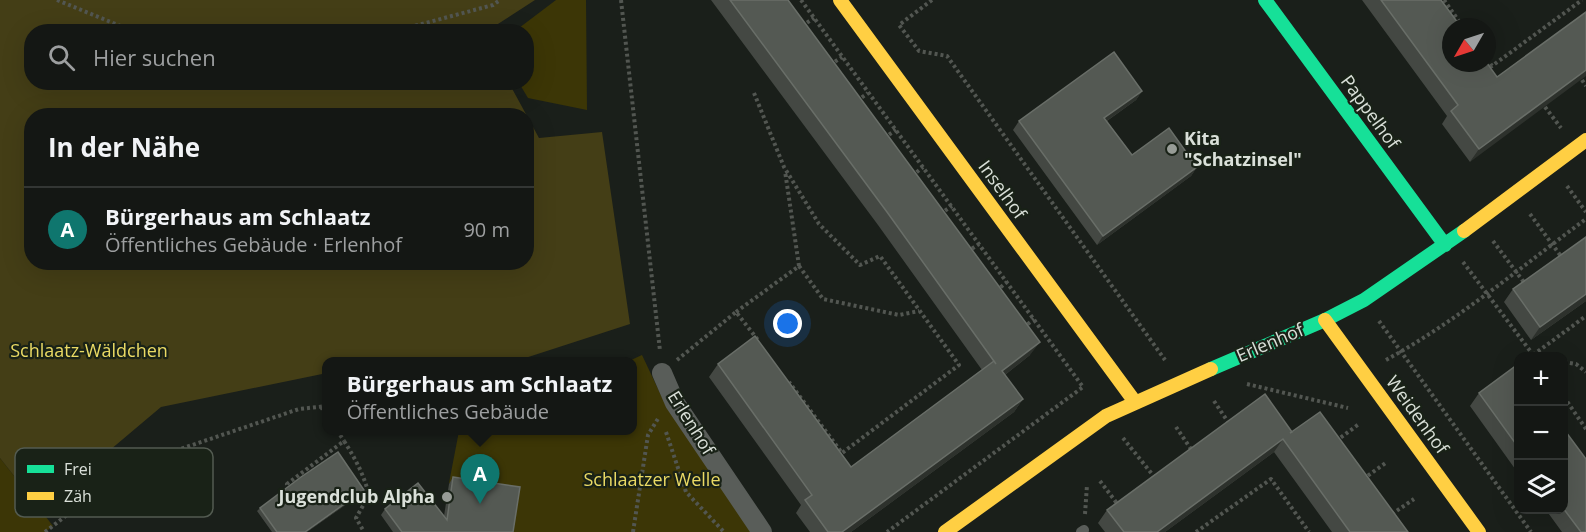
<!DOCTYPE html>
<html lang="de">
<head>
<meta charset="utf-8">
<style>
  :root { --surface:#141714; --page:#1d201d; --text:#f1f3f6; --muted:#9d9fa0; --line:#333634; --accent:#0f766e }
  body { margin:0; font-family:"Open Sans",sans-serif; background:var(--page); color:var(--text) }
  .controls { position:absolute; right:18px; bottom:18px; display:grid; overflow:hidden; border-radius:12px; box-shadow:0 6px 24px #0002 }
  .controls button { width:54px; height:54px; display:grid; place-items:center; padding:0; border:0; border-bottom:2px solid var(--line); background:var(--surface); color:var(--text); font:30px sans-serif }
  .compass { position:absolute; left:1442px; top:18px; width:54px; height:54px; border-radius:50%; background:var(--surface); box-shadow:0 6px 24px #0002; rotate:231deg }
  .you { position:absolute; left:788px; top:324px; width:21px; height:21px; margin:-15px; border:4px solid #fff; border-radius:50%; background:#1a73e8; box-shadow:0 0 0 9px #1a73e833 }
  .badge { display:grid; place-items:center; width:39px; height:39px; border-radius:50%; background:var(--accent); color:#fff; font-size:20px; font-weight:700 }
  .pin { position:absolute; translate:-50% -50px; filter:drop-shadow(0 2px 3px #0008) }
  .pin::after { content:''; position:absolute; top:32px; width:21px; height:18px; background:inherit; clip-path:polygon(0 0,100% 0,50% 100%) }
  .popup { position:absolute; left:322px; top:357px; width:315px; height:78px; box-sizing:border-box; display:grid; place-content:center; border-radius:12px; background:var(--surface); filter:drop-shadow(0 2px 4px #0005); font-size:20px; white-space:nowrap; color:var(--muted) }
  .popup b { font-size:22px; color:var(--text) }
  .popup::after { content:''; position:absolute; left:50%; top:100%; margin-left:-12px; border:12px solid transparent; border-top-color:var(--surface) }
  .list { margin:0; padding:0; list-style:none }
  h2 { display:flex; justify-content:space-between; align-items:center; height:78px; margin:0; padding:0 24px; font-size:26px }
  h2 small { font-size:20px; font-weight:400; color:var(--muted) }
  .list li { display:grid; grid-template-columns:39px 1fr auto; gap:18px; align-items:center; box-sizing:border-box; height:84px; padding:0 24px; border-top:2px solid var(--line) }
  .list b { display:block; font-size:22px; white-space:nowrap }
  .list p { margin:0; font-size:20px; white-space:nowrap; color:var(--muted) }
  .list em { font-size:20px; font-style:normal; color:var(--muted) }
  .icon { flex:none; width:33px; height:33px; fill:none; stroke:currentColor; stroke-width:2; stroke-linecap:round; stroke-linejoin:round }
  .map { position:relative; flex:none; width:1586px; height:532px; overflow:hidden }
  .search { position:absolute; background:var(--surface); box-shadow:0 6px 24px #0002; left:24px; top:24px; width:510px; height:66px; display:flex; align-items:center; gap:15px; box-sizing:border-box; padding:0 21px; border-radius:24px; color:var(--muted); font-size:22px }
  .panel { position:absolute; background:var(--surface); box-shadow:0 6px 24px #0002; left:24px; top:108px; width:510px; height:162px; border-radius:24px }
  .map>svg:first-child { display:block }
</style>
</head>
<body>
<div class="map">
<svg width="1586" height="532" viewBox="0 0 1586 532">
  <rect width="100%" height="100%" fill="#1a1f1a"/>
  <!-- green -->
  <path fill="#3c3606" d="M556 0H586L587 110 528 98 519 83 526 82V32L515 31Z
    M642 355 667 408 754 532H510L515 494 449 483 459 431 633 430V362L629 361Z
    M0 458 53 526 45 532H0Z"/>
  <!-- forest -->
  <path fill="#443e16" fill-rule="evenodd" d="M0 0H535L487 31 32 32V82L509 83 539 138 602 132 630 324 516 361 327 362V373L161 407 40 509 0 458ZM32 116H526V262H32Z"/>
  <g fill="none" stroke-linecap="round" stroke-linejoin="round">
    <!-- path -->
    <path stroke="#525651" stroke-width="4" stroke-dasharray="3 3" stroke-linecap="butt" d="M57 0 135 32
      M621 0 660 351
      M801 0 1083 387 887 532
      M932 0 899 25 919 51 947 56 1165 360
      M1444 0 1463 27
      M802 26 814 18
      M392 32 493 5 500 0
      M1487 59 1492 66 1582 0
      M830 65 842 57
      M1582 80 1586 86
      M754 93 784 167 819 224 860 265 880 256 959 365 842 453 789 382
      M857 101 868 93
      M1545 107 1561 128
      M884 138 896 130
      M912 176 923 167
      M1567 186 1586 212
      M940 214 952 206
      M1530 214 1563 259
      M1493 241 1526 285
      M967 252 979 244
      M1463 262 1534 356
      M799 266 823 299 899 315 919 311
      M996 291 1007 282
      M736 312 799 266 785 171
      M1379 321 1531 532
      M1023 328 1034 319
      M1533 355 1586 316
      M677 360 736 312 758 340
      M1386 360C1457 321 1521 267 1586 219
      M1564 362 1576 364 1586 372
      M1247 384 1348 408
      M1564 397 1586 429
      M1214 401 1230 425
      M321 407 327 416
      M1176 427 1193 452
      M337 430 344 441
      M666 432 686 492 724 532
      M1123 438 1156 479
      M1336 441 1359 424
      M1363 479 1387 462
      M1100 481 1119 506
      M291 489 287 484 344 441C355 458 364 475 369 495L356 518 363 530
      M1085 514 1087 485
      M1392 514 1414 499
      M45 532 130 466 299 409 327 406
      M633 532 648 435 659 417
      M1196 532 1271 479 1309 532"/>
    <!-- lane -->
    <path stroke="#595d59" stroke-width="10" d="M1081 532 1084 530"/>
    <!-- street -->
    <path stroke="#595d59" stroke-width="20" d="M662 373 675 403 762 532"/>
    <!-- fast -->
    <path stroke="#16e098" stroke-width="14" d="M1265 0 1445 245
      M1211 369 1325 320 1364 300 1464 231"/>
    <!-- slow -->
    <path stroke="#ffcf43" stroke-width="14" d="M840 0 1135 402
      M1464 231 1586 140
      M1325 320 1479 532
      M945 532 1106 416 1211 369"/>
  </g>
  <!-- wall -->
  <path fill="#444843" d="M711 0H788L1030 355 1005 375 1023 399 1014 412 851 532H810L796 513 801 505 709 377 718 364 851 467 982 370 878 225Z
    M1362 0H1441L1497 77 1586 12 1470 162 1442 124 1447 116Z
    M1142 91 1136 100 1107 121 1132 155 1197 167 1191 176 1097 245 1013 130 1019 121Z
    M1513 289 1586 301 1531 340 1504 302Z
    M1518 367V473L1470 406 1479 393Z
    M1563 428 1586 532H1562L1546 510H1563Z
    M1292 432 1408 532H1332L1274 452 1165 532H1105L1098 523 1107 510Z
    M453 477 513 532H393L381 515 385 509 444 516 449 484Z
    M364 490 361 494 307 532H272L257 511 260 508Z"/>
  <!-- shaded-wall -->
  <path fill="#2d312c" d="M1586 70V76L1470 162 1479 149Z
    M1142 91 1136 100 1098 127 1104 118Z
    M1197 167 1191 176 1097 245 1103 236Z
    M1586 294V301L1531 340 1540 327Z
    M1040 342 1030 355 993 384 1002 371Z
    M1023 399 1014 412 851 532H842Z
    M1283 439 1274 452 1165 532H1157Z
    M364 490 361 494 307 532H305Z"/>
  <!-- building -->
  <path fill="#545953" stroke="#696e68" stroke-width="1.5" d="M730 0H788L1040 342 1002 371 1023 399 842 532H828L805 500 812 495 718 364 755 336 851 467 994 361 996 364 887 212Z
    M1381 0H1441L1461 27H1451V63H1487L1497 77 1586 12V70L1479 149 1451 111 1458 105Z
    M1114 52 1142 91 1104 118 1132 155 1169 128 1197 167 1103 236 1019 121Z
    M1586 237V294L1540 327 1513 289Z
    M1517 365 1518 367V447L1479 393Z
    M1265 394 1292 432 1290 433 1320 412 1408 532H1350L1283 439 1157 532H1124L1107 510Z
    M1563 428 1586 459V532H1581L1563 508Z
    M338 452 364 490 305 532H277L260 508 301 477Z
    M453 477 520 487 513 532H402L385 509 418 483 447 520Z"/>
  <!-- markers -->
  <g fill="#979c96" stroke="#192217" stroke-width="2">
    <circle cx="1172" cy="149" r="6"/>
    <circle cx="447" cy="497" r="6"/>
  </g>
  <g text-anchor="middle" stroke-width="4.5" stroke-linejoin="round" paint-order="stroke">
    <!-- street labels -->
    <g font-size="18" fill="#dae0d9" stroke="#192217">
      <text transform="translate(1370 112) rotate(54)" y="6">Pappelhof</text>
      <text transform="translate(1002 190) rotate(54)" y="6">Inselhof</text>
      <text transform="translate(1270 343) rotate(-23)" y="6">Erlenhof</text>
      <text transform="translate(1417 415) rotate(54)" y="6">Weidenhof</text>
      <text transform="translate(691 423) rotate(58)" y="6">Erlenhof</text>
    </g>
    <!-- poi labels -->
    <g font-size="18" font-weight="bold" fill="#dae0d9" stroke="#192217" text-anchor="start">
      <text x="1184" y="145">Kita<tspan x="1184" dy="21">"Schatzinsel"</tspan></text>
      <text x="435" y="503" text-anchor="end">Jugendclub Alpha</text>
    </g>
    <!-- park labels -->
    <g font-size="18" fill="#eada64" stroke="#192217">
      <text x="89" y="357">Schlaatz-Wäldchen</text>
      <text x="652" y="486">Schlaatzer Welle</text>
    </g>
  </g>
  <!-- legend -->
  <rect x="15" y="448" width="198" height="69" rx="9" fill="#192217" stroke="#535b51" stroke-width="1.5"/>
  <rect x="27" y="465" width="27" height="8" fill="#16e098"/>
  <rect x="27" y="492" width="27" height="8" fill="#ffcf43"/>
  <g font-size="16" fill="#dae0d9">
    <text x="64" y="475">Frei</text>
    <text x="64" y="502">Zäh</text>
  </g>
</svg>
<div class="controls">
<button>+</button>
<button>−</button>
<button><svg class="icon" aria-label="layers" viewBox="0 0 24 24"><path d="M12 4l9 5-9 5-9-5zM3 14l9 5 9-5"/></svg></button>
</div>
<svg class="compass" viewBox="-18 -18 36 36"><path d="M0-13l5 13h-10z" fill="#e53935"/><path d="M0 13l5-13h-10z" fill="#9d9fa0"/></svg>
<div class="you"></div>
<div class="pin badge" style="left:480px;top:504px">A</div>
<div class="popup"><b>Bürgerhaus am Schlaatz</b>Öffentliches Gebäude</div>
<div class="search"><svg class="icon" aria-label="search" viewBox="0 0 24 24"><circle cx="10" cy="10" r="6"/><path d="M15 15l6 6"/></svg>Hier suchen</div>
<section class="panel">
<h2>In der Nähe<small></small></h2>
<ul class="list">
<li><span class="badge">A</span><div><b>Bürgerhaus am Schlaatz</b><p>Öffentliches Gebäude · Erlenhof</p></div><em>90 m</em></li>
</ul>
</section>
</div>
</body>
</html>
